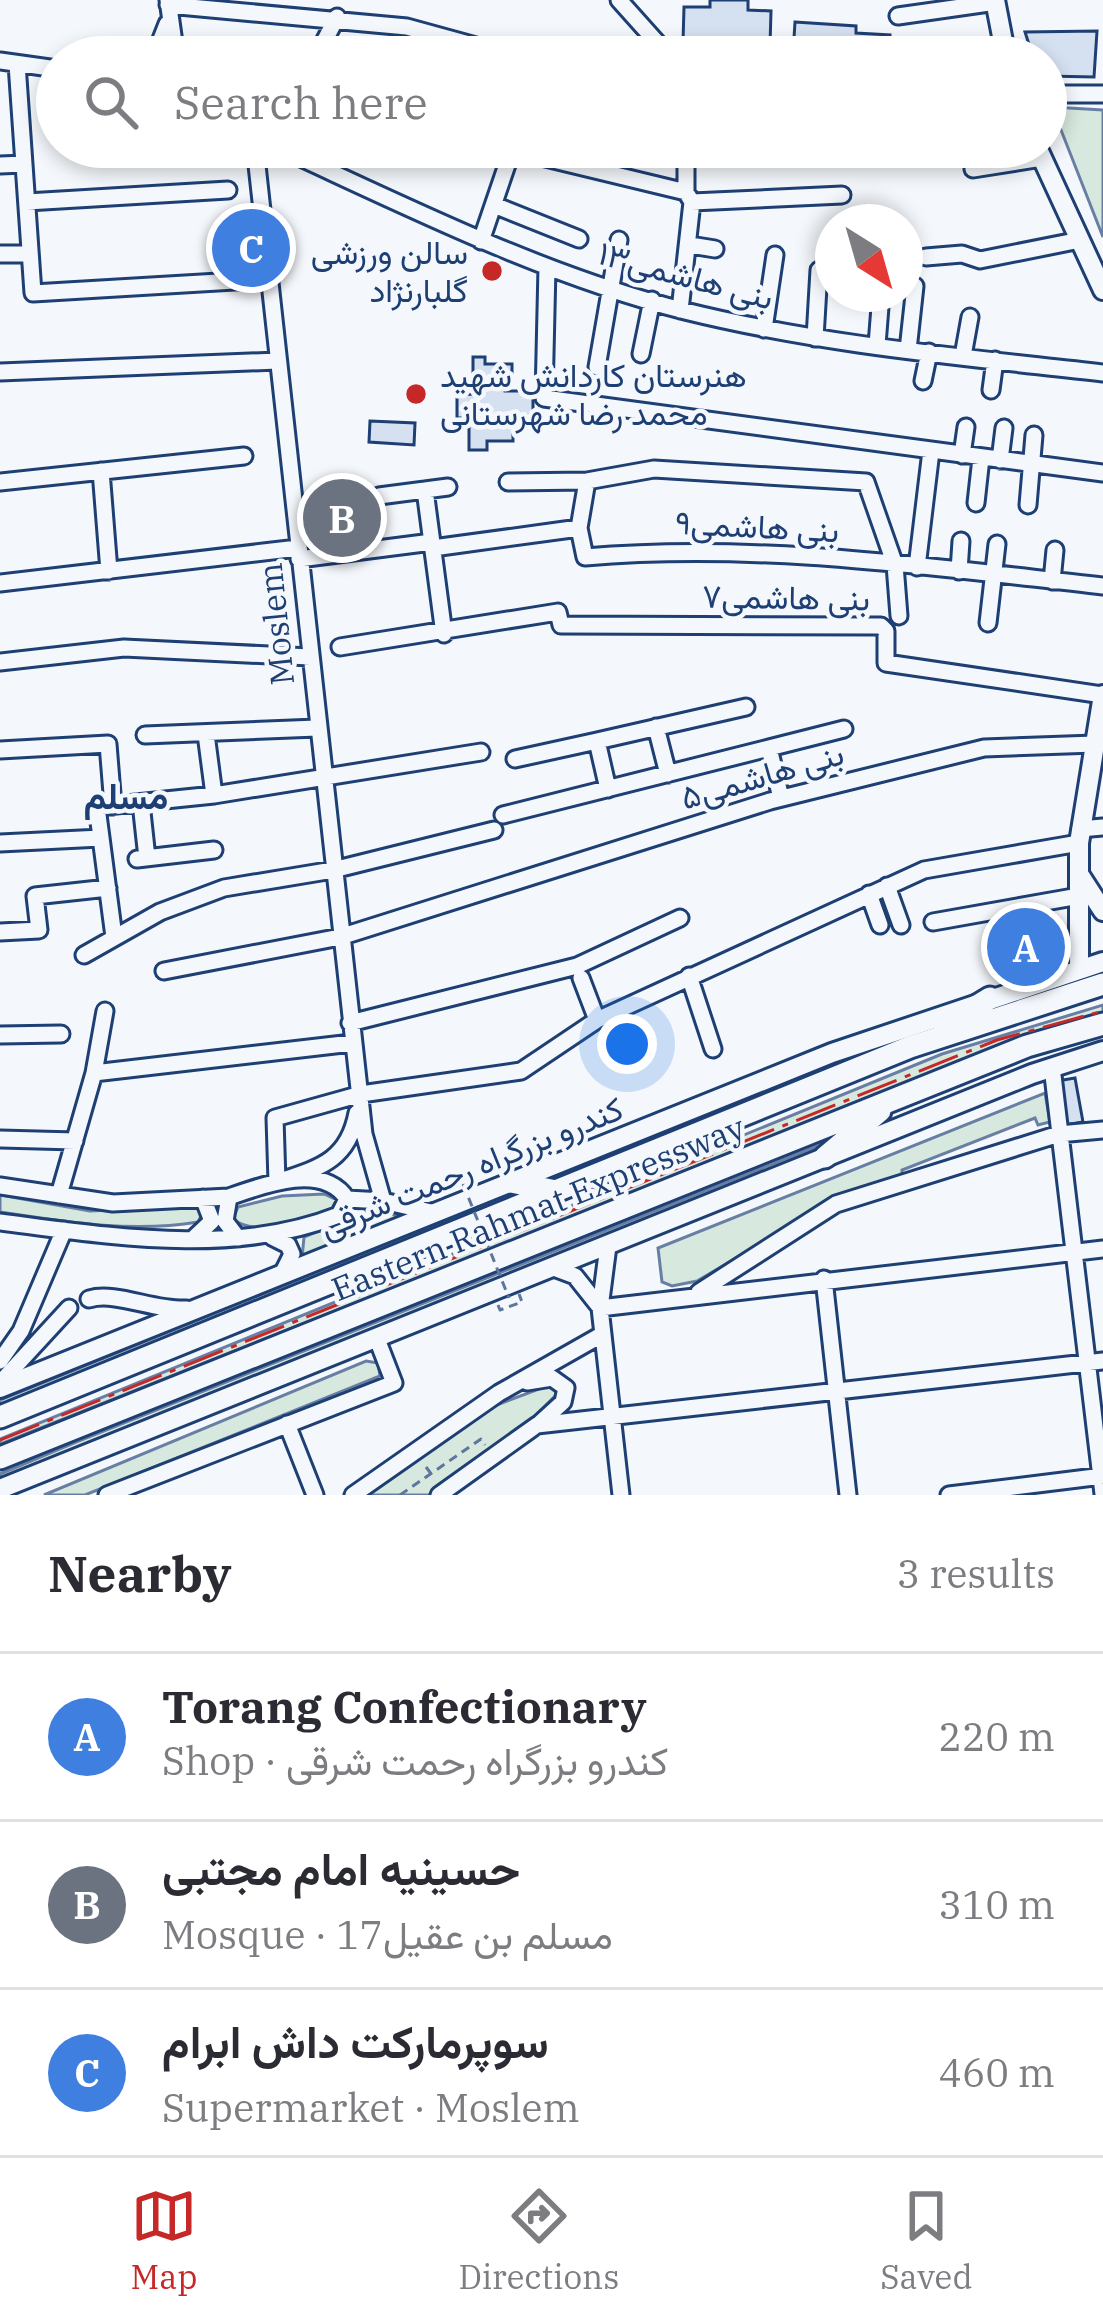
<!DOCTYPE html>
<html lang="en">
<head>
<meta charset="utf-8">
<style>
  :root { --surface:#fff; --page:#f2f2f3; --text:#2b2b33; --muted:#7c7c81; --line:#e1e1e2; --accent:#c62828 }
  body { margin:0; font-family:"IBM Plex Serif",Vazirmatn,serif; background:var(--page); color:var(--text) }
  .compass { position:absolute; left:815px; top:204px; width:108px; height:108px; border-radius:50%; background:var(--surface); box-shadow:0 6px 18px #0003; rotate:143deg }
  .you { position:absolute; left:627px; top:1044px; width:42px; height:42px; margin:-30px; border:9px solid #fff; border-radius:50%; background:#1a73e8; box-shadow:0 0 0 18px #1a73e833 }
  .badge { display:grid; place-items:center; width:78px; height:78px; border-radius:50%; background:var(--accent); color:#fff; font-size:39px; font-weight:700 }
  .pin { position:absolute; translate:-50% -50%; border:6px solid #fff; box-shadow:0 3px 12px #0006 }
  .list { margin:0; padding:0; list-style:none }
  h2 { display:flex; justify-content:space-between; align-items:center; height:156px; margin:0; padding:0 48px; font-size:51px }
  h2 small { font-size:39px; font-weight:400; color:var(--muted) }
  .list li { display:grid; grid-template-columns:78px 1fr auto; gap:36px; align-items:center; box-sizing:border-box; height:168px; padding:0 48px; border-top:3px solid var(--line) }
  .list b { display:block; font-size:45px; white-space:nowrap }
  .list p { margin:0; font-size:39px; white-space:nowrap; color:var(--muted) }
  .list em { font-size:39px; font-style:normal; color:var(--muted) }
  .icon { flex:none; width:66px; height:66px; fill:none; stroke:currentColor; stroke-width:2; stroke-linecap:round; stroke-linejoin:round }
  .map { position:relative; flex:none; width:1103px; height:1495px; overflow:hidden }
  .search { position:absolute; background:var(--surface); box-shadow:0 6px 18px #0003; left:36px; right:36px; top:36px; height:132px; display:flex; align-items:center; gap:30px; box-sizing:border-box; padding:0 42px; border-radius:66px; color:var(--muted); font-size:45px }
  .sheet { height:660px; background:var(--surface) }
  nav { display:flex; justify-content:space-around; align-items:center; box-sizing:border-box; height:168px; border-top:3px solid var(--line); background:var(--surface); font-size:33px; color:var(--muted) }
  nav a { display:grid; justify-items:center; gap:6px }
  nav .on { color:var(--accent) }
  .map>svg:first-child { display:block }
</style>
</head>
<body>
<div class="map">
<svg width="1103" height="1495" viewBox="0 0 1103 1495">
  <rect width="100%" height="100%" fill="#f4f7fb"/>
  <!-- green -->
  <path fill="#d7e8df" stroke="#687fa3" stroke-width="3" d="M1052 107 1103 110V237Z
    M1103 1005V1013L1004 1045 0 1444V1439L942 1054Z
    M1045 1093 1050 1122 1038 1125 1035 1118 902 1170V1180L842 1196 697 1281 672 1286 662 1282 658 1248Z
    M835 1139 819 1152 0 1481V1474L76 1442Z
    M324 1194 337 1200 331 1210C305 1218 256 1239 233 1219L238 1207 282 1196Z
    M0 1195 90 1211 198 1206 202 1214 198 1222C132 1233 66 1222 0 1212Z
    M510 1202 0 1406V1400L453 1217Z
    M376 1207 401 1218 302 1258 304 1237Z
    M366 1361 378 1363 380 1376 85 1495H44Z
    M552 1384 559 1387 556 1395 515 1436 431 1495H362L494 1406Z"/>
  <!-- building -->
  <path fill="#d5e0f0" stroke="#1d3f73" stroke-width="3" d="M710 0H748V10L771 11 770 45 683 42 684 7H710Z
    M795 22 856 26V33L890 35 889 57 793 54Z
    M1097 31 1094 77 1046 76V57H1033L1025 32Z
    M473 357H485V364H512V384H504L505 391H533V415H505L513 419V441H487V450H469V418H457V395L473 394Z
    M370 421 415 423 414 445 369 442Z
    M367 490 374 538 317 547 310 499Z
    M1075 1078 1083 1122 1065 1125 1057 1081Z"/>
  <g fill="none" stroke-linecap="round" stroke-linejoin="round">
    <defs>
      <path id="minor" d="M168 0 176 57
        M619 0 670 57
        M168 5 407 27 516 57
        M898 16 996 2
        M154 57 167 24
        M316 57 337 17
        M0 61 57 69
        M17 64 33 293 269 279
        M1046 94H1103
        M255 147 364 1134 383 1201 431 1212
        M277 147C410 208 543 275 685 311 822 345 963 357 1103 373
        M500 147 686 192
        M0 165 24 164
        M973 169 1042 158
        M27 202 228 190
        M692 202 842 195
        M494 205 579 239
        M481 241 511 153
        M690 245 715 249
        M0 254H30
        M926 257 962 254 980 260 1080 240
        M547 267 544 398 1103 473
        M680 310 692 202 686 192V147
        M764 329 775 255
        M815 338 819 270
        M877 345 881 294
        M908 350 915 286
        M641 354 652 300
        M963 356 970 317
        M597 367 619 240
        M0 372 277 361
        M923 381 929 352
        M991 390 995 360
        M962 455 966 427
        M1000 460 1004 428
        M101 471 109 571
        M0 482 244 456
        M508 482 587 481 654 469 866 482 895 565 899 616
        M425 490 444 634
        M379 496 448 487
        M976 503 981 458
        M1028 505 1034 435
        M579 528 587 481
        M433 548 579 528 585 557C759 542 930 567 1103 586
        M299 559 432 542
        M917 567 931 451
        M959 571 961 541
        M1052 581 1055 550
        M0 583 298 548
        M988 623 997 544
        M340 647 558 612 561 625 881 626 886 631V663L1103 695
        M0 662 124 648 310 657
        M656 727 668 774
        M206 734 214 795
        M145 735 317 728
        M769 748 844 729
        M0 750 108 744 113 806
        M515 759 597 741
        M608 789 597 741 746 707
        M141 803 147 858
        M503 815 769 748 781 798
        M1080 829 1103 827
        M0 843 101 838
        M137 859 214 850
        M887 886 901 925
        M869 894 880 925
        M933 922 1079 896
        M0 932 39 930 35 896 108 888
        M114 937 97 807 214 795 481 752
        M84 955 160 912 224 888 333 870 494 830
        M164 971 340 937 770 801 984 748 1095 744
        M689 976 713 1049
        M581 978 597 1020
        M350 1023 577 966 680 918
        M0 1035 61 1034
        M1052 1067 1103 1494
        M94 1073 352 1043
        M357 1113C348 1161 319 1168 277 1182L275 1118 361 1094 521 1071 597 1020 924 870 1079 843
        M0 1139 75 1141
        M0 1186 113 1203 229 1197
        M59 1195 94 1073 105 1011
        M347 1199 383 1201
        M0 1222C111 1236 233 1257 339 1215L347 1199C323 1162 263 1185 229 1197L225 1221 238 1238
        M195 1237 212 1221 203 1198
        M272 1237 288 1245 292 1254 282 1274
        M608 1246 600 1308 621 1495
        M551 1267 575 1276 598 1305
        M824 1279 848 1495
        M699 1292 836 1204 1059 1134 1103 1130
        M89 1299C116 1291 154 1311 187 1309
        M600 1308 1103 1249
        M0 1361 21 1331 64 1230
        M527 1382 552 1378 566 1388 563 1402 540 1423
        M0 1383 69 1308
        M287 1424 315 1495
        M107 1495 394 1383 377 1339
        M353 1495 499 1393 603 1334
        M439 1495 537 1425 1103 1361
        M949 1495 1103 1476"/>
      <path id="major" d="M995 0 1006 57
        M1037 147 1103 290
        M1079 874 1103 911
        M1079 968V843L1103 695
        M0 1388 832 1053 1103 962
        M0 1489 1032 1074 1103 1051"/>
      <path id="highway" d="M944 1026 990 998
        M825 1157 880 1111
        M511 1182 556 1191
        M0 1417 910 1047 1103 984
        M0 1458 1027 1046 1103 1024"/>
    </defs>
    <!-- minor casing -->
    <use href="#minor" stroke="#1d3f73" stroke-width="21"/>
    <!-- major casing -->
    <use href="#major" stroke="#1d3f73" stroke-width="24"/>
    <!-- highway casing -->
    <use href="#highway" stroke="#1d3f73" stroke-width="27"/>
    <!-- path -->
    <path stroke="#5e769c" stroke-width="3" stroke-dasharray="9 6" stroke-linecap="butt" d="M450 1190 448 1184 472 1175 474 1181
      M498 1305 500 1310 522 1302 519 1294
      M426 1467 435 1479
      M400 1495 481 1439 485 1445"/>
    <!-- minor -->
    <use href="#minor" stroke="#f4f7fb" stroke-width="15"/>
    <!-- major -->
    <use href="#major" stroke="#f4f7fb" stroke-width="18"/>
    <!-- highway -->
    <use href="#highway" stroke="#f4f7fb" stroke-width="21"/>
    <!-- path-bridge -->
    <path stroke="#5e769c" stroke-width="3" stroke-dasharray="9 6" stroke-linecap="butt" d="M463 1184 509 1298"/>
    <!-- power -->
    <path stroke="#c62828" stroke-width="3" stroke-dasharray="42 9 6 9" stroke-linecap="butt" d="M0 1440 997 1040 1103 1011"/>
  </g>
  <!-- markers -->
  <g fill="#c62828" stroke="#f4f7fb" stroke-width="4.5">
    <circle cx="492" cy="271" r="12"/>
    <circle cx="416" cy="394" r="12"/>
  </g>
  <g text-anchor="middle" stroke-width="9" stroke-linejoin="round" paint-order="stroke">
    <!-- poi labels -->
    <g font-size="33" fill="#1d3f73" stroke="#f4f7fb" text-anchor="end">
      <text x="468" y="264">سالن ورزشی<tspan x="468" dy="38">گلبارنژاد</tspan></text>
      <text x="440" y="387" text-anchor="start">هنرستان کاردانش شهید<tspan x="440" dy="38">محمد رضا شهرستانی</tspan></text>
    </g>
    <!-- street labels -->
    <g font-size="33" fill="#1d3f73" stroke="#f4f7fb">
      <text transform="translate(686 275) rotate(15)" y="12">بنی هاشمی۱۳</text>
      <text transform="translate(757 526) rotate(3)" y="12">بنی هاشمی۹</text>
      <text transform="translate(786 597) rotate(1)" y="12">بنی هاشمی۷</text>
      <text transform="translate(276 624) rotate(-96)" y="12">Moslem</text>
      <text transform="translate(762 775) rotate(-16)" y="12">بنی هاشمی۵</text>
      <text transform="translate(471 1167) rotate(-22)" y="12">کندرو بزرگراه رحمت شرقی</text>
      <text transform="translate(538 1208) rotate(-22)" y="12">Eastern Rahmat Expressway</text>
    </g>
    <!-- neighbourhood labels -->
    <g font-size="36" font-weight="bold" fill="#1d3f73" stroke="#f4f7fb">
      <text x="126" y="809">مسلم</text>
    </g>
  </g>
</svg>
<svg class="compass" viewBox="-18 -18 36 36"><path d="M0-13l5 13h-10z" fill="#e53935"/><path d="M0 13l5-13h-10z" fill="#7c7c81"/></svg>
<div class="you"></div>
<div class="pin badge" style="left:1026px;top:947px;background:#3f7fe0">A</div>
<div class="pin badge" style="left:342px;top:518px;background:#6b7280">B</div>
<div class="pin badge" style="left:251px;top:248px;background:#3f7fe0">C</div>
<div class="search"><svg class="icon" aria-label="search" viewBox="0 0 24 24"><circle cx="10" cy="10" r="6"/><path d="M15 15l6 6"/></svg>Search here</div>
</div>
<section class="sheet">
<h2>Nearby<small>3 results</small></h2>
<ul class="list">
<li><span class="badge" style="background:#3f7fe0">A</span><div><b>Torang Confectionary</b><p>Shop · کندرو بزرگراه رحمت شرقی</p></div><em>220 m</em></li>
<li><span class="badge" style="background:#6b7280">B</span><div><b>حسینیه امام مجتبی</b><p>Mosque · مسلم بن عقیل17</p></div><em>310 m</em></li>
<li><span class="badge" style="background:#3f7fe0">C</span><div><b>سوپرمارکت داش ابرام</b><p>Supermarket · Moslem</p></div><em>460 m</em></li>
</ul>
</section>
<nav>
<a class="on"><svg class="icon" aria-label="map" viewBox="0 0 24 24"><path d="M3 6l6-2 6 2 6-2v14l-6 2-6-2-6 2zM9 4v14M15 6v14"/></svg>Map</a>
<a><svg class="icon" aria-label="directions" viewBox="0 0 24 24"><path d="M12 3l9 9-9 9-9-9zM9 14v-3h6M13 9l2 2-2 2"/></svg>Directions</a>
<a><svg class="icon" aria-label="saved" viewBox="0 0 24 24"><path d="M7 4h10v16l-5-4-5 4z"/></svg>Saved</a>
</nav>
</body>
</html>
